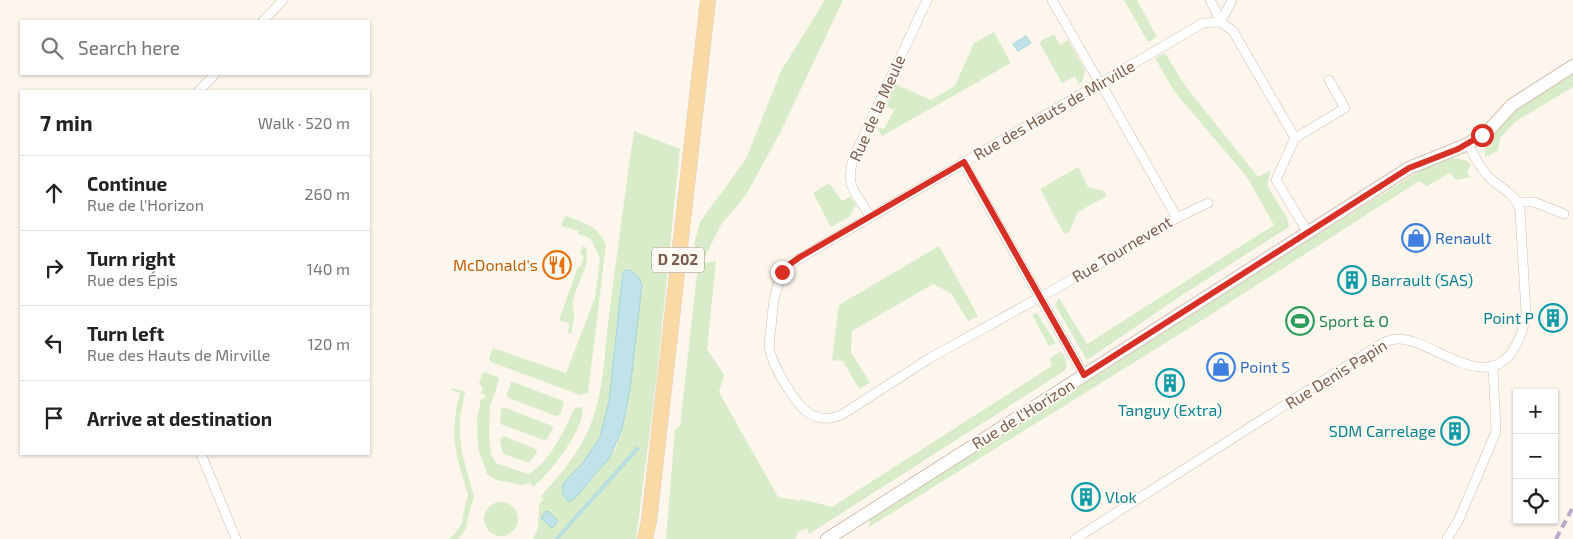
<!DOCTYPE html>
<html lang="en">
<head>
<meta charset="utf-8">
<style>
  :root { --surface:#fff; --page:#f2f2f2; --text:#222; --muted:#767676; --line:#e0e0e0 }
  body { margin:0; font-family:"Exo 2",sans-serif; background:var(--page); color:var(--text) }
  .controls { position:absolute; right:15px; bottom:15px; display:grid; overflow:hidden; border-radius:0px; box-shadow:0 1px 4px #0004 }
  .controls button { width:45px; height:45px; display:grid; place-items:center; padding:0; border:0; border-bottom:1px solid var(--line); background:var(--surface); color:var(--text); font:25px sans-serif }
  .stop { position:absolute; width:15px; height:15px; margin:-11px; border:4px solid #d93025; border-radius:50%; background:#fff }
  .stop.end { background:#d93025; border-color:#fff; box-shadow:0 1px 5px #0008 }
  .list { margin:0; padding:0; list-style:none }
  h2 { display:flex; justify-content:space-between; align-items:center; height:65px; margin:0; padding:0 20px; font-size:21px }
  h2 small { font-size:16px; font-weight:400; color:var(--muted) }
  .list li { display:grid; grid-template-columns:32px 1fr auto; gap:15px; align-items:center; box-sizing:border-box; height:75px; padding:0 20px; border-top:1px solid var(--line) }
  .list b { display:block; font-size:19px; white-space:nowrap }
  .list p { margin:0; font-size:16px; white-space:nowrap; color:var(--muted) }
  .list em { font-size:16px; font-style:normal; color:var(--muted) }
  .icon { flex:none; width:28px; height:28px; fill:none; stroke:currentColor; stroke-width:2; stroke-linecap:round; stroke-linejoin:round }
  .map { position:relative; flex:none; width:1573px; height:539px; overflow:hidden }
  .search { position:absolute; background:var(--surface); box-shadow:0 1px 4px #0004; left:20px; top:20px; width:350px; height:55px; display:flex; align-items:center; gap:12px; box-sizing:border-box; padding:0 18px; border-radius:0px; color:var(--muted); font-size:19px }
  .panel { position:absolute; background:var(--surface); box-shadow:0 1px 4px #0004; left:20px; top:90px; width:350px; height:365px; border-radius:0px }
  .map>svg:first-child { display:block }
</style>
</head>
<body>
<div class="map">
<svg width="1573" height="539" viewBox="0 0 1573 539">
  <rect width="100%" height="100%" fill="#fdf6ec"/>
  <!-- green -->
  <path fill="#d8ecc9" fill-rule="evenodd" d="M825 0H843L781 131 746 195 721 225 702 262 694 244 700 222 746 159 781 71Z
    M1124 0H1137L1157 37 1148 42Z
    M994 32 1011 63 882 136 876 127 884 129 894 110 885 106 895 84 931 100 955 86 974 43Z
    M1054 34 1060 45 1068 40 1085 70 1082 82 1079 84 1075 76 1062 83 1039 42Z
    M1165 53 1186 87 1258 177 1271 170 1267 186 1287 217 1289 227 1179 297 1087 360 1055 305 1059 298 1087 344 1274 225 1247 177 1174 91 1155 58Z
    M1573 71V87L1515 122 1500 138 1498 151 1485 157C1481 124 1548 87 1573 71Z
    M634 131 680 149 657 375 636 539H533L538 528 539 505 543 499 541 496C559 476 573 460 586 435 604 399 604 356 609 316 617 255 625 193 634 131ZM625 270 630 389 622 429 615 449 602 467 567 479 583 463 600 438 609 401 623 272Z
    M1452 158 1465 160 1471 164 1467 173 1471 177 1456 180 1450 173 1427 186 1419 181 1199 322 869 527 870 519 1191 313 1423 169Z
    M1078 167 1088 187 1104 191 1107 196 1078 212 1069 232 1064 234 1040 189Z
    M829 183 842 201 850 197 856 205 850 216 831 227 813 193Z
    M567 216C585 224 598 225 606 245L588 393 580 395 491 362 489 359 493 348 566 373 595 298 600 258 591 239 578 234 579 231 561 226 564 218Z
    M583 246 586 248C591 265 576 284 573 301 572 305 573 309 574 313 574 320 572 327 572 333H567L570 324 559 320 578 267H580L584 256 580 254Z
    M939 246 978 316 968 321 951 293 933 284 852 331 851 352 870 383 859 389 843 361 832 360 839 305Z
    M716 261 707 349 724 375 719 392 778 497 800 501 801 499 832 507 1052 366 1050 358 1060 352 1064 355 1067 366 1064 371 809 534 807 528 797 533 796 539H666L675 430 680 426 698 264Z
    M1037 313 1056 343 1049 346 1032 315Z
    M485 372 498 377 499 380 490 407 489 434 491 455 496 463 528 474C547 466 566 428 574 409L578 407 582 408C587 426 548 476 533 487L530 483 523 485 496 480 487 474 478 448 477 419 481 399H484L485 395 481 394 483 387 479 384 482 374Z
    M511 382H513L563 401 564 403 560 415 556 416 507 397V394Z
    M452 388 465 392 460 417V435L462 453 474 497 469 513 466 529 458 539H448L454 535 462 523 463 514 468 495 457 457 454 434 456 410 460 393 451 390Z
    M504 407 552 426 553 428 547 439 544 440 503 425 500 423 501 409Z
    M503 436 536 449 537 452 530 462H526L504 454 502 452 500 439Z
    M484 519a17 17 0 1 1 34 0a17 17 0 1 1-34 0Z"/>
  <!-- water -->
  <path fill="#bfe3e8" stroke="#a5d3da" d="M1026 36 1031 43 1018 51 1013 44Z
    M625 270C635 270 639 277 642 285L630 389 622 429 610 457 575 498 571 501H568L562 493 563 485 567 479 583 463 600 437 609 401 623 272Z
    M637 447 639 449 558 539H555Z
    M546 511 549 512 558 521 552 528 541 518Z"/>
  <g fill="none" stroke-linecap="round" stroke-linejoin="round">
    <defs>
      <path id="street" d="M1052 0 1095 75 1105 91 1177 218 1089 270 930 358 843 414C813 428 798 406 784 382 779 373 772 362 770 351 768 344 770 335 771 328 773 305 774 282 790 264L1203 23 1221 22 1233 31 1295 138 1276 180 1308 233
        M1210 0 1221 22 1232 0
        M263 21 283 0
        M199 91 215 74
        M1295 138 1345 108 1329 80
        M963 162 1084 375
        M1518 202H1534L1564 214
        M870 216C856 193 845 187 853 159L927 0
        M1177 218 1208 203
        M201 454 236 539
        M1075 539 1368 352C1378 346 1388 338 1400 339 1434 341 1483 392 1512 352 1520 340 1524 328 1526 313L1520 211C1516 191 1497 188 1486 174 1479 165 1473 154 1468 144
        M1447 539 1459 519 1496 432 1493 367"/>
      <path id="secondary" d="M827 539 1409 168 1468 144 1490 129 1512 105 1573 66"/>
      <path id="primary" d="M645 539 649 521 708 0"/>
    </defs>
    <!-- street casing -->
    <use href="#street" stroke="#d1beb0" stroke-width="10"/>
    <!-- secondary casing -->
    <use href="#secondary" stroke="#d6c0b0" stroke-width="14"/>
    <!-- primary casing -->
    <use href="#primary" stroke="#dad1cd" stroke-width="16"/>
    <!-- street -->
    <use href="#street" stroke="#fff" stroke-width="9"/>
    <!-- secondary -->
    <use href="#secondary" stroke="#fff" stroke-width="12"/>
    <!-- primary -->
    <use href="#primary" stroke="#fbd9a5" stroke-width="15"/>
    <!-- rail -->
    <path stroke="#b9a8c9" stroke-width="4" stroke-dasharray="8 5" stroke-linecap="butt" d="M1556 539 1573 507"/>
  </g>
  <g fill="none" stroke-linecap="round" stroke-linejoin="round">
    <!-- route -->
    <path stroke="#d93025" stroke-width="6" d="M782 272 790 264 800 257 964 162 1084 375 1409 168 1458 149 1482 135"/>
  </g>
  <!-- icons -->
  <defs>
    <symbol id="shop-ring" viewBox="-11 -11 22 22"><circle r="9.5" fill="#fffaf3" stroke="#3f7fe0" stroke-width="1.5"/><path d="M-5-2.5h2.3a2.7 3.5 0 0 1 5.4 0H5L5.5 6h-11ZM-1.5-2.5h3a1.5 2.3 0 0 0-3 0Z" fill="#3f7fe0"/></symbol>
    <symbol id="restaurant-ring" viewBox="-11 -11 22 22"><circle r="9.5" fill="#fffaf3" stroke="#e8710a" stroke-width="1.5"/><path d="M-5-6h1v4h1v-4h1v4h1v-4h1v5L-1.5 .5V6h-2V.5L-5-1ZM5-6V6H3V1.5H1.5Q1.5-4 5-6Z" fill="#e8710a"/></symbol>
    <symbol id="building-ring" viewBox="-11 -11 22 22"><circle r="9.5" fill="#fffaf3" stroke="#0f9aa8" stroke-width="1.5"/><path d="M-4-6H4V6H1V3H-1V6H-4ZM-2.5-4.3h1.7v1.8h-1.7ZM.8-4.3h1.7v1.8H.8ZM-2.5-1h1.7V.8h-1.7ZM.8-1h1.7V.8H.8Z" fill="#0f9aa8"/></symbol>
    <symbol id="stadium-ring" viewBox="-11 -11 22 22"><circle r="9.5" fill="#fffaf3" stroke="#2e9e5b" stroke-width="1.5"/><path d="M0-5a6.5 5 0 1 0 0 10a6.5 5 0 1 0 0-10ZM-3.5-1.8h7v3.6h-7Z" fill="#2e9e5b"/></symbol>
  </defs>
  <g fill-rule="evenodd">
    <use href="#shop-ring" x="1400" y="222" width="32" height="32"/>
    <use href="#restaurant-ring" x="541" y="249" width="32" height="32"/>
    <use href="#building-ring" x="1336" y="264" width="32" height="32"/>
    <use href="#building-ring" x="1537" y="302" width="32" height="32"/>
    <use href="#stadium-ring" x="1284" y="305" width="32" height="32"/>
    <use href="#shop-ring" x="1205" y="351" width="32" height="32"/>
    <use href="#building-ring" x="1154" y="367" width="32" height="32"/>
    <use href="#building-ring" x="1439" y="415" width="32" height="32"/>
    <use href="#building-ring" x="1070" y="481" width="32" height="32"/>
  </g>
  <g text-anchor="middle" stroke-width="4" stroke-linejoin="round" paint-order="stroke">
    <!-- shield labels -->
    <rect fill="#fffaf3" stroke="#a28b7f" stroke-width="1" x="652" y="247.5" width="52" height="25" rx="4"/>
    <g font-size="15" font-weight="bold" fill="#7a5c4d">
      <text x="678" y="265">D 202</text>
    </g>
    <!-- street labels -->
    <g font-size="16" fill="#7a5c4d" stroke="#fffaf3">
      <text transform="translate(877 108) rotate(-66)" y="6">Rue de la Meule</text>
      <text transform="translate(1054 110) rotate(-30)" y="6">Rue des Hauts de Mirville</text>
      <text transform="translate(1122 249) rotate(-31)" y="6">Rue Tournevent</text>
      <text transform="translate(1336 374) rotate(-32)" y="6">Rue Denis Papin</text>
      <text transform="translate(1023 414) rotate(-32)" y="6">Rue de l'Horizon</text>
    </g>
    <!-- shop labels -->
    <g font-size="16" fill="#366cbe" stroke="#fffaf3" text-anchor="start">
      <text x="1435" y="244">Renault</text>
      <text x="1240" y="373">Point S</text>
    </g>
    <!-- food labels -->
    <g font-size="16" fill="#c56008" stroke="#fffaf3" text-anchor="end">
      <text x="538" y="271">McDonald's</text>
    </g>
    <!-- culture labels -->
    <g font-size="16" fill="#0d838f" stroke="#fffaf3" text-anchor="start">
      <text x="1371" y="286">Barrault (SAS)</text>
      <text x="1534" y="324" text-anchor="end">Point P</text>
      <text x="1170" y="416" text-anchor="middle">Tanguy (Extra)</text>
      <text x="1436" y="437" text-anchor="end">SDM Carrelage</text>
      <text x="1105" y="503">Vlok</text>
    </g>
    <!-- leisure labels -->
    <g font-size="16" fill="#27864d" stroke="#fffaf3" text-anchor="start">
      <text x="1319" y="327">Sport &amp; O</text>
    </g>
  </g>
</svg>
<div class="controls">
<button>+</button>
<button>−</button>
<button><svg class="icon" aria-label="locate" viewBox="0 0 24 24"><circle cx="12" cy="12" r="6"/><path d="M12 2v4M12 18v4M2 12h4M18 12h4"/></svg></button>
</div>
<div class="stop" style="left:1482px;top:135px"></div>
<div class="stop end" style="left:782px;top:272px"></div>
<div class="search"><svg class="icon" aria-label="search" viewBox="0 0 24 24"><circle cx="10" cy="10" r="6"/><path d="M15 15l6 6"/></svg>Search here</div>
<section class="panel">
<h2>7 min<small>Walk · 520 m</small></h2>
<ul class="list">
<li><svg class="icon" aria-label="ahead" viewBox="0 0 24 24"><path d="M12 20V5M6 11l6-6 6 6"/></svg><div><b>Continue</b><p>Rue de l'Horizon</p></div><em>260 m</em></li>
<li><svg class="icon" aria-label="right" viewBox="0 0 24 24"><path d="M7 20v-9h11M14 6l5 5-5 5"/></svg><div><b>Turn right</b><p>Rue des Épis</p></div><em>140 m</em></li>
<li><svg class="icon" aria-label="left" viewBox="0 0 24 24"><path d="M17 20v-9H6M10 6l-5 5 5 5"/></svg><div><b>Turn left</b><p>Rue des Hauts de Mirville</p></div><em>120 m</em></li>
<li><svg class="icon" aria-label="arrive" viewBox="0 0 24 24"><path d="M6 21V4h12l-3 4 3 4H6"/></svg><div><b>Arrive at destination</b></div></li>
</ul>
</section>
</div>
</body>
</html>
